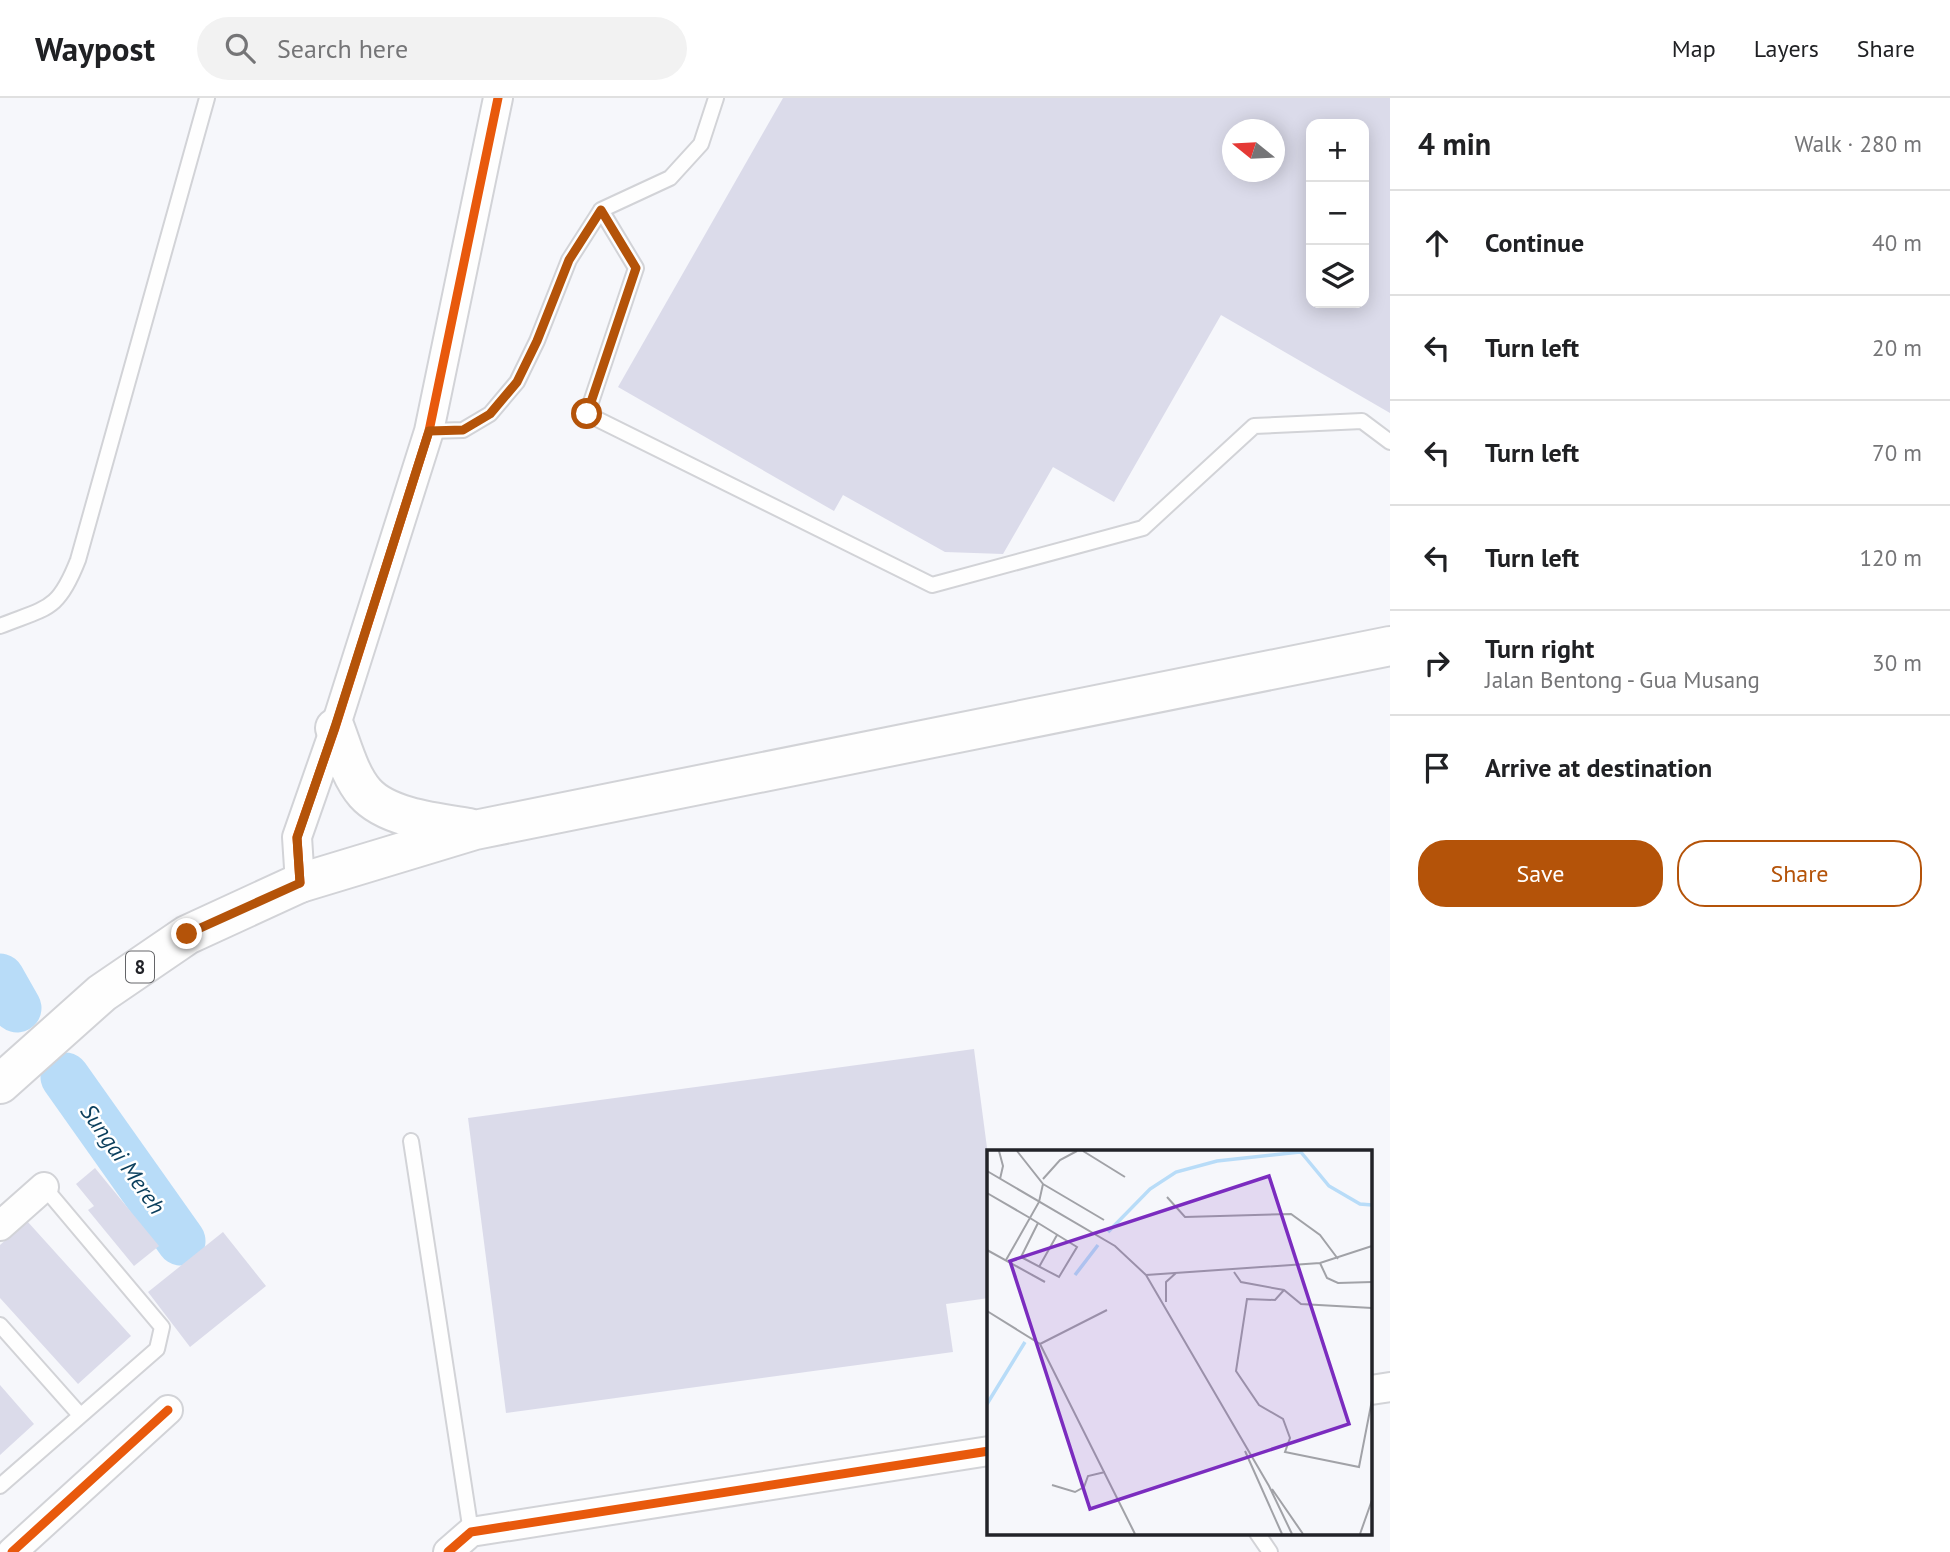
<!DOCTYPE html>
<html lang="en">
<head>
<meta charset="utf-8">
<style>
  :root { --surface:#fff; --page:#f2f2f2; --text:#202124; --muted:#757577; --line:#e0e0e0; --accent:#b45309 }
  body { margin:0; font-family:"PT Sans",sans-serif; background:var(--page); color:var(--text) }
  .controls { position:absolute; right:21px; top:21px; display:grid; overflow:hidden; border-radius:14px; box-shadow:0 4px 18px #0003 }
  .controls button { width:63px; height:63px; display:grid; place-items:center; padding:0; border:0; border-bottom:2px solid var(--line); background:var(--surface); color:var(--text); font:35px sans-serif }
  .compass { position:absolute; left:1222px; top:21px; width:63px; height:63px; border-radius:50%; background:var(--surface); box-shadow:0 4px 18px #0003; rotate:288deg }
  .stop { position:absolute; width:21px; height:21px; margin:-16px; border:5px solid #b45309; border-radius:50%; background:#fff }
  .stop.end { background:#b45309; border-color:#fff; box-shadow:0 2px 7px #0008 }
  .list { margin:0; padding:0; list-style:none }
  h2 { display:flex; justify-content:space-between; align-items:center; height:91px; margin:0; padding:0 28px; font-size:30px }
  h2 small { font-size:23px; font-weight:400; color:var(--muted) }
  .list li { display:grid; grid-template-columns:46px 1fr auto; gap:21px; align-items:center; box-sizing:border-box; height:105px; padding:0 28px; border-top:2px solid var(--line) }
  .list b { display:block; font-size:26px; white-space:nowrap }
  .list p { margin:0; font-size:23px; white-space:nowrap; color:var(--muted) }
  .list em { font-size:23px; font-style:normal; color:var(--muted) }
  .actions { display:flex; gap:14px; padding:21px 28px }
  .actions a { flex:1; padding:16px 0; border:2px solid var(--accent); border-radius:28px; text-align:center; font-size:24px; color:var(--accent) }
  .actions .main { background:var(--accent); color:#fff }
  .icon { flex:none; width:38px; height:38px; fill:none; stroke:currentColor; stroke-width:2; stroke-linecap:round; stroke-linejoin:round }
  .map { position:relative; flex:none; width:1390px; height:1454px; overflow:hidden }
  header { display:flex; align-items:center; gap:42px; box-sizing:border-box; height:98px; padding:0 35px; background:var(--surface); border-bottom:2px solid var(--line) }
  header strong { font-size:33px }
  nav { display:flex; gap:38px; margin-inline-start:auto; font-size:24px }
  .search { width:490px; height:63px; background:var(--page); display:flex; align-items:center; gap:18px; box-sizing:border-box; padding:0 24px; border-radius:38px; color:var(--muted); font-size:26px }
  main { display:flex }
  aside { flex:1; background:var(--surface) }
  .map>svg:first-child { display:block }
</style>
</head>
<body>
<header>
<strong>Waypost</strong>
<div class="search"><svg class="icon" aria-label="search" viewBox="0 0 24 24"><circle cx="10" cy="10" r="6"/><path d="M15 15l6 6"/></svg>Search here</div>
<nav><a>Map</a><a>Layers</a><a>Share</a></nav>
</header>
<main>
<div class="map">
<svg width="1390" height="1454" viewBox="0 0 1390 1454">
  <rect width="100%" height="100%" fill="#f6f7fb"/>
  <g fill="none" stroke-linecap="round" stroke-linejoin="round">
    <!-- river -->
    <path stroke="#b8dcf8" stroke-width="49" d="M0 880 17 910
      M65 979 181 1143"/>
  </g>
  <!-- building -->
  <path fill="#dbdbea" fill-rule="evenodd" d="M783 0H1390V315L1221 217 1114 404 1053 369 1003 456 945 454 843 397 834 413 618 289ZM1311 26H1364V205H1311ZM1232 32H1274V74H1232Z
    M974 951 989 1065V1200L946 1206 953 1254 506 1315 468 1020Z
    M95 1070 159 1148 134 1168 88 1112 94 1108 76 1086Z
    M27 1123 131 1238 78 1286 0 1200V1147Z
    M223 1134 266 1188 190 1249 148 1194Z
    M0 1287 34 1326 0 1357Z"/>
  <g fill="none" stroke-linecap="round" stroke-linejoin="round">
    <defs>
      <path id="lane" d="M601 112 636 170 587 316 932 487 1143 430 1254 328 1362 323 1390 344
        M429 333 463 332 490 316 517 284 537 243 569 162 601 112 670 80 701 46 716 0
        M0 528C48 509 58 513 78 462L207 0
        M411 1043 471 1434
        M0 1227 80 1317
        M0 1388 157 1251 162 1229 44 1089
        M1257 1435 1270 1454"/>
      <path id="street" d="M300 785 297 739 335 630 429 333 498 0
        M0 1128 44 1089
        M1371 1292 1390 1289
        M12 1454 168 1312
        M448 1454 471 1434 989 1353"/>
      <path id="primary" d="M0 986 102 895 187 837 300 785"/>
      <path id="highway" d="M335 630C343 651 350 678 365 695 387 720 438 725 469 730
        M300 785 475 732 1390 548"/>
    </defs>
    <!-- lane casing -->
    <use href="#lane" stroke="#d2d3d7" stroke-width="18"/>
    <!-- street casing -->
    <use href="#street" stroke="#d2d3d7" stroke-width="32"/>
    <!-- primary casing -->
    <use href="#primary" stroke="#d2d3d7" stroke-width="42"/>
    <!-- highway casing -->
    <use href="#highway" stroke="#d2d3d7" stroke-width="42"/>
    <!-- lane -->
    <use href="#lane" stroke="#fefefe" stroke-width="14"/>
    <!-- street -->
    <use href="#street" stroke="#fefefe" stroke-width="28"/>
    <!-- primary -->
    <use href="#primary" stroke="#fefefe" stroke-width="38"/>
    <!-- highway -->
    <use href="#highway" stroke="#fefefe" stroke-width="38"/>
    <defs>
      <path id="cycleway" d="M300 785 297 739 335 630 429 333 498 0
        M12 1454 168 1312
        M448 1454 471 1434 989 1353"/>
    </defs>
    <!-- cycleway casing -->
    <use href="#cycleway" stroke="#fff" stroke-width="13"/>
    <!-- cycleway -->
    <use href="#cycleway" stroke="#e8590c" stroke-width="9"/>
  </g>
  <g fill="none" stroke-linecap="round" stroke-linejoin="round">
    <!-- route -->
    <path stroke="#b45309" stroke-width="9" d="M187 836 300 785 297 740 335 629 429 333 463 332 490 316 517 284 537 243 569 162 601 112 636 170 587 316"/>
  </g>
  <g text-anchor="middle" stroke-width="5" stroke-linejoin="round" paint-order="stroke">
    <!-- shield labels -->
    <rect fill="#fff" stroke="#646568" stroke-width="2" x="126" y="853.5" width="28" height="31" rx="5"/>
    <g font-size="19" font-weight="bold" fill="#222328">
      <text x="140" y="876">8</text>
    </g>
    <!-- water labels -->
    <g font-size="23" font-style="italic" fill="#0a3e5c" stroke="#fff">
      <text transform="translate(123 1061) rotate(55)" y="8">Sungai Mereh</text>
    </g>
  </g>
  <!-- overview -->
  <g transform="translate(987 1052)">
    <rect width="385" height="385" fill="#f6f7fb"/>
    <path fill="none" stroke="#b8dcf8" stroke-width="3.5" d="M313 1 342 36 373 54 385 55M121 82 163 39 189 22 230 11 313 2M88 125 111 95M0 254 38 192"/>
    <path fill="none" stroke="#a1a2a7" stroke-width="2" d="M12 1 16 16 13 29M96 1 138 27M0 21 128 96 159 125M56 29 73 10 90 1M56 34 117 70M0 43 43 68 90 97 72 127 34 107 51 73M180 47 198 67 304 64 333 85 351 109M0 100 58 132M19 110 52 52 56 34 30 1M333 113 340 128 351 133 385 132M52 117 70 85M247 122 254 132 297 140 314 154 385 158M159 125 333 113 385 96M159 125 282 336 305 384M297 140 288 150 260 149 249 221 272 255 296 269 303 288 298 302 372 317 385 250M179 152V132L189 123M0 161 53 194 148 384M53 194 120 160M258 301 295 384M65 335 88 342 97 337 101 326 118 322M285 339 316 384M373 384 385 350"/>
    <path fill="#7b2cbf" fill-opacity="0.15" stroke="#7b2cbf" stroke-width="3.5" d="M282 26 362 274 103 359 23 111Z"/>
    <rect width="385" height="385" fill="none" stroke="#222328" stroke-width="3.5"/>
  </g>
</svg>
<div class="controls">
<button>+</button>
<button>−</button>
<button><svg class="icon" aria-label="layers" viewBox="0 0 24 24"><path d="M12 4l9 5-9 5-9-5zM3 14l9 5 9-5"/></svg></button>
</div>
<svg class="compass" viewBox="-18 -18 36 36"><path d="M0-13l5 13h-10z" fill="#e53935"/><path d="M0 13l5-13h-10z" fill="#757577"/></svg>
<div class="stop" style="left:587px;top:316px"></div>
<div class="stop end" style="left:187px;top:836px"></div>
</div>
<aside>
<h2>4 min<small>Walk · 280 m</small></h2>
<ul class="list">
<li><svg class="icon" aria-label="ahead" viewBox="0 0 24 24"><path d="M12 20V5M6 11l6-6 6 6"/></svg><div><b>Continue</b></div><em>40 m</em></li>
<li><svg class="icon" aria-label="left" viewBox="0 0 24 24"><path d="M17 20v-9H6M10 6l-5 5 5 5"/></svg><div><b>Turn left</b></div><em>20 m</em></li>
<li><svg class="icon" aria-label="left" viewBox="0 0 24 24"><path d="M17 20v-9H6M10 6l-5 5 5 5"/></svg><div><b>Turn left</b></div><em>70 m</em></li>
<li><svg class="icon" aria-label="left" viewBox="0 0 24 24"><path d="M17 20v-9H6M10 6l-5 5 5 5"/></svg><div><b>Turn left</b></div><em>120 m</em></li>
<li><svg class="icon" aria-label="right" viewBox="0 0 24 24"><path d="M7 20v-9h11M14 6l5 5-5 5"/></svg><div><b>Turn right</b><p>Jalan Bentong - Gua Musang</p></div><em>30 m</em></li>
<li><svg class="icon" aria-label="arrive" viewBox="0 0 24 24"><path d="M6 21V4h12l-3 4 3 4H6"/></svg><div><b>Arrive at destination</b></div></li>
</ul>
<div class="actions"><a class="main">Save</a><a>Share</a></div>
</aside>
</main>
</body>
</html>
